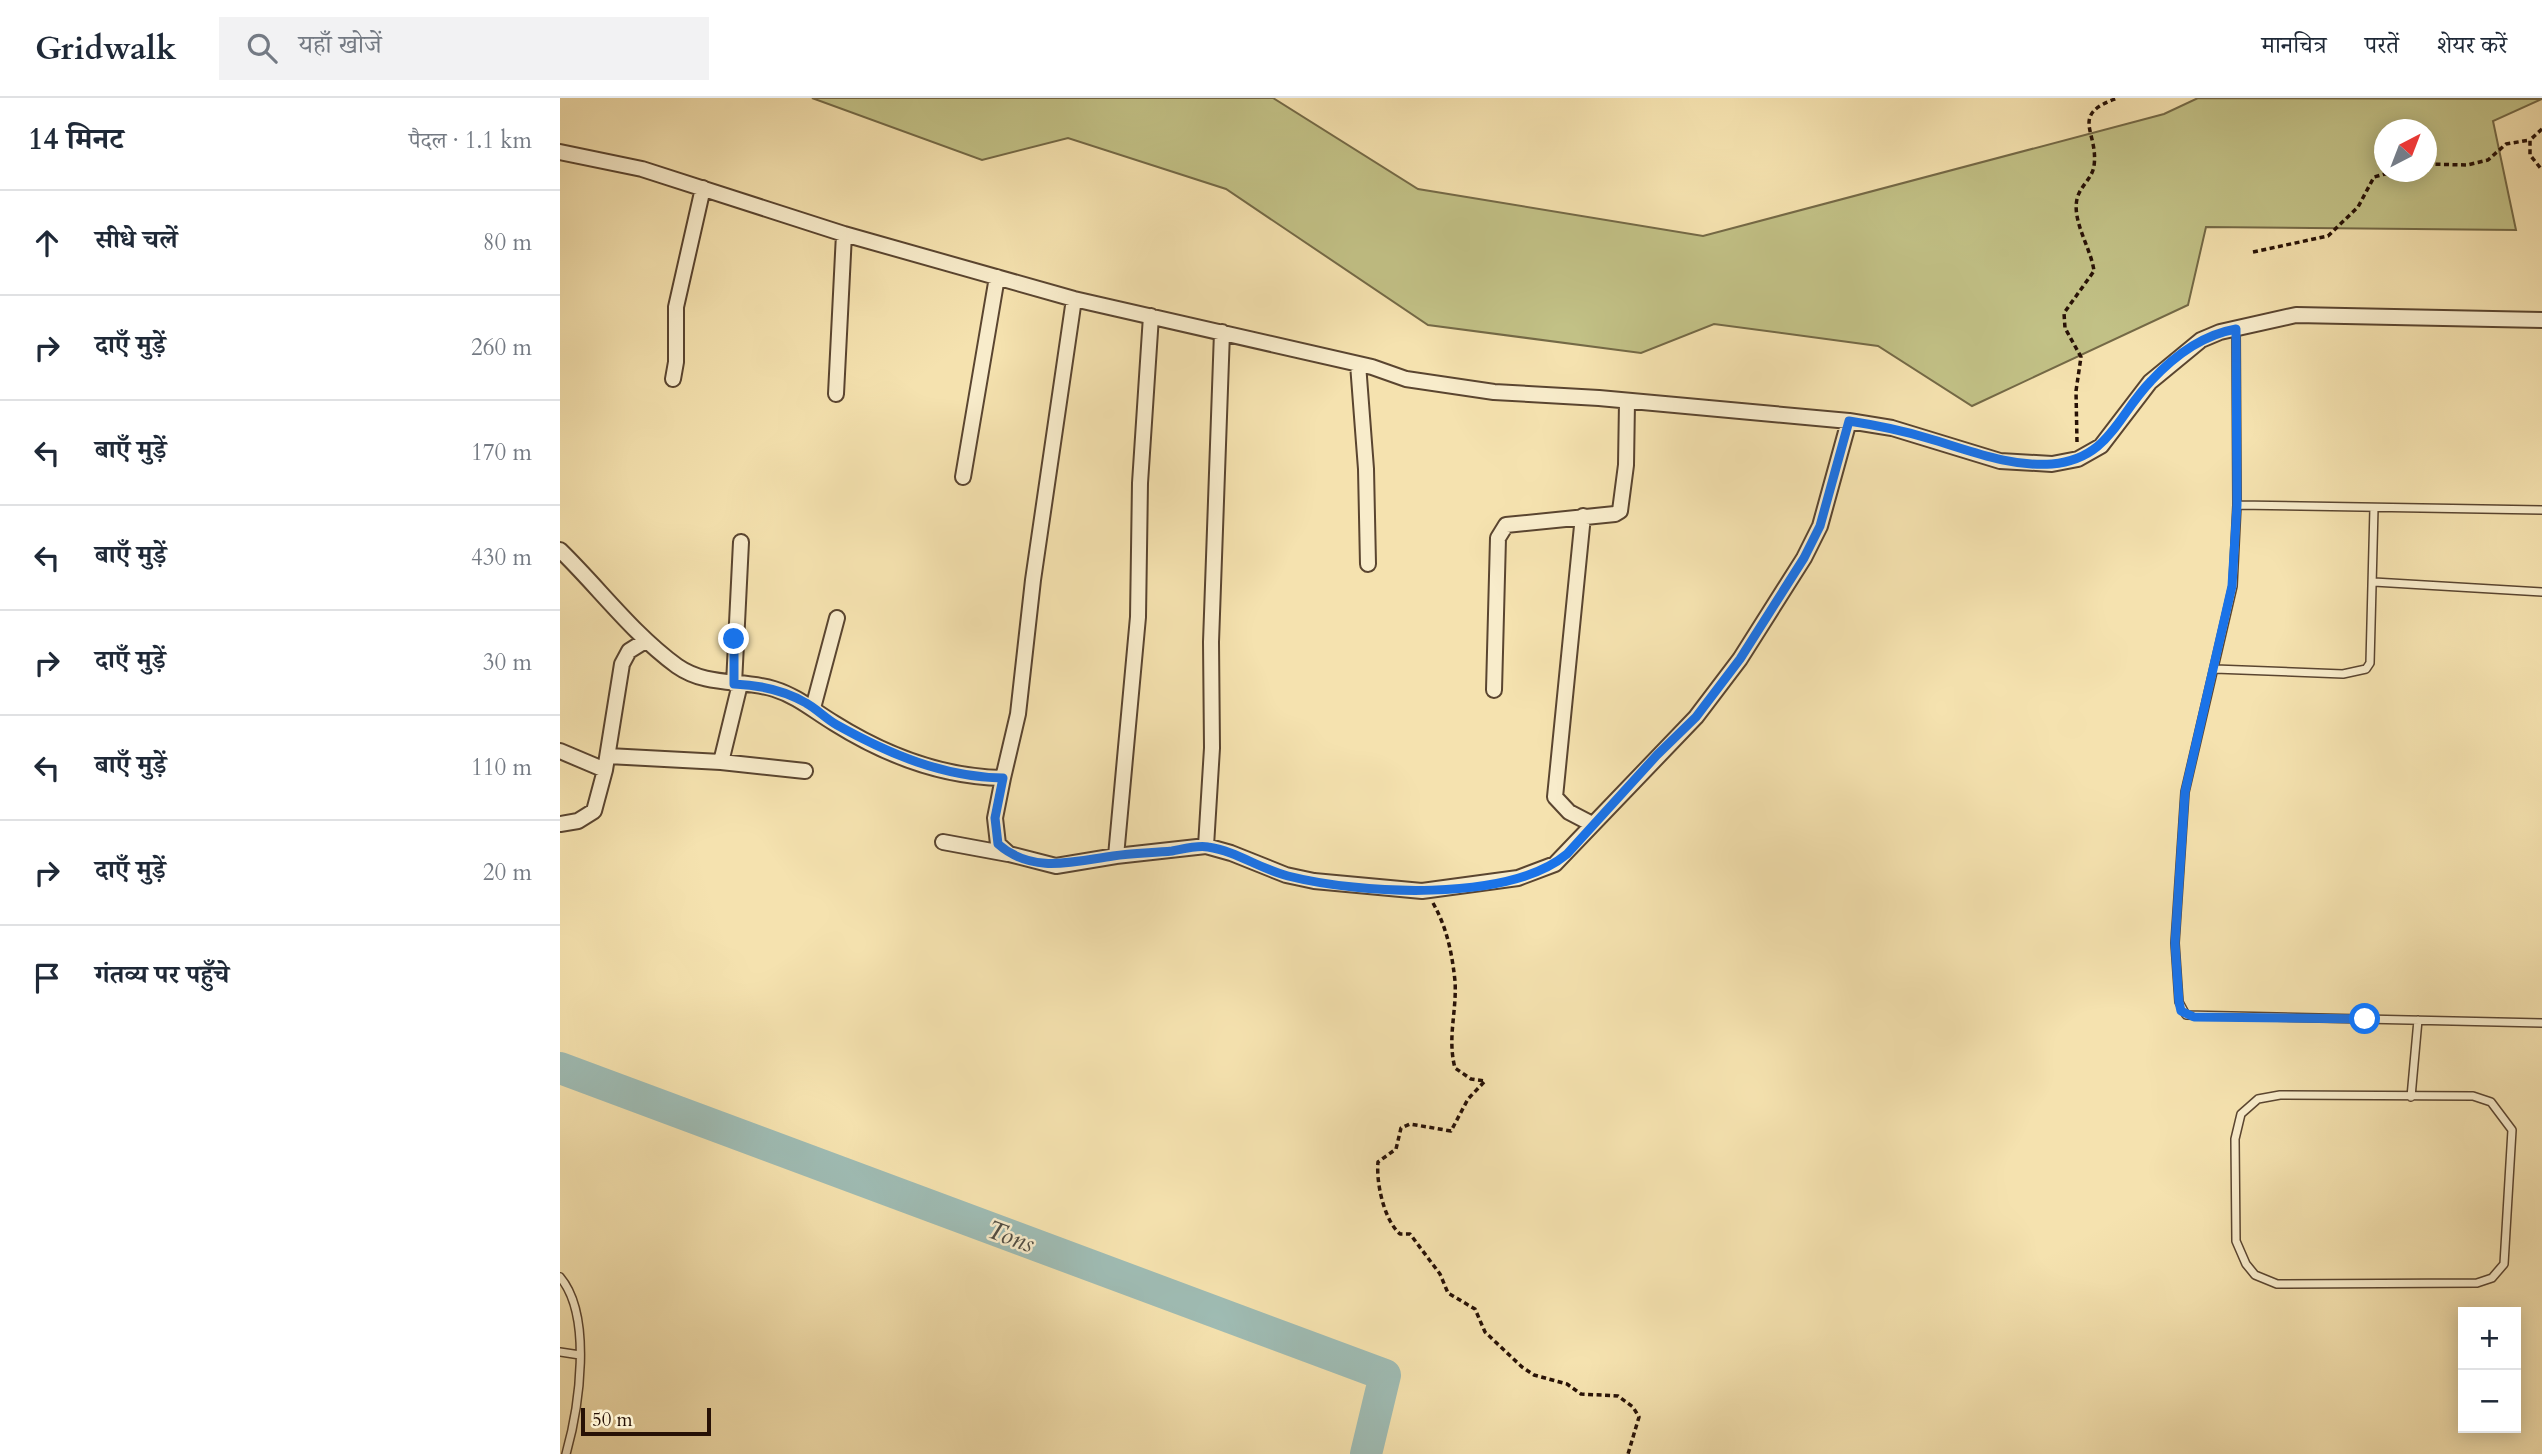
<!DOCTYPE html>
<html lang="hi">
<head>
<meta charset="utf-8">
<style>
  :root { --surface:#fff; --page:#f2f2f3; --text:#1f2937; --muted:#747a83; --line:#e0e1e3 }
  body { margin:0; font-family:Cardo,"Noto Serif Devanagari",serif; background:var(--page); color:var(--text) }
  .controls { position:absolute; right:21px; bottom:21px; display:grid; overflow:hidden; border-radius:0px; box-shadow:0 4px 18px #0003 }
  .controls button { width:63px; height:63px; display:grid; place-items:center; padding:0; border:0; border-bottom:2px solid var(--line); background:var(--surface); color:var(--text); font:35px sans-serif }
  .compass { position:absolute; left:1814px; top:21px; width:63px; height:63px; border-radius:50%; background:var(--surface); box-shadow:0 4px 18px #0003; rotate:42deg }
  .scale { position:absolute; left:21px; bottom:18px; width:130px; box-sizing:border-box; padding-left:7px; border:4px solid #271106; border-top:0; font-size:19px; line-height:24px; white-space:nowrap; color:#271106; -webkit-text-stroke:5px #f8eccb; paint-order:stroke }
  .stop { position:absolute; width:21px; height:21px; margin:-16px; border:5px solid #1a73e8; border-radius:50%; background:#fff }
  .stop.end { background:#1a73e8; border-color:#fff; box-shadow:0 2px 7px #0008 }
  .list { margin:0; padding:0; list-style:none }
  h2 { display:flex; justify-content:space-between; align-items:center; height:91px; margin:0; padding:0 28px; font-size:30px }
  h2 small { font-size:23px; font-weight:400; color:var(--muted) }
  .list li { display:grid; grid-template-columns:46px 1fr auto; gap:21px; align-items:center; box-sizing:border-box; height:105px; padding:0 28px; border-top:2px solid var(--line) }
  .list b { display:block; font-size:26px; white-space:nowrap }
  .list em { font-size:23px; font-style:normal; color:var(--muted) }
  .icon { flex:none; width:38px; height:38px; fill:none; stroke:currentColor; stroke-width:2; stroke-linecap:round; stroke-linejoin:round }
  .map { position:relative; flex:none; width:1982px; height:1356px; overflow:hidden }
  header { display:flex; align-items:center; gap:42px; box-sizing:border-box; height:98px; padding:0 35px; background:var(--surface); border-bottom:2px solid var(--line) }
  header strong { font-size:33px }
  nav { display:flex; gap:38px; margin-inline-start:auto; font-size:24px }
  .search { width:490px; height:63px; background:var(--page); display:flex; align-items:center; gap:18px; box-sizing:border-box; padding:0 24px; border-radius:0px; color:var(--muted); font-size:26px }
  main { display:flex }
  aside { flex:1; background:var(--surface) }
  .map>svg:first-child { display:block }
</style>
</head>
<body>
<header>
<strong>Gridwalk</strong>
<div class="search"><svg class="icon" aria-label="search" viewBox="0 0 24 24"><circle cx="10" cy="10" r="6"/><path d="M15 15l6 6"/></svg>यहाँ खोजें</div>
<nav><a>मानचित्र</a><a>परतें</a><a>शेयर करें</a></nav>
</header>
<main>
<aside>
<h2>14 मिनट<small>पैदल · 1.1 km</small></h2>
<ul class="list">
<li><svg class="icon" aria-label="ahead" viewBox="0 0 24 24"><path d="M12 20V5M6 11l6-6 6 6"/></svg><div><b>सीधे चलें</b></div><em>80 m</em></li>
<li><svg class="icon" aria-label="right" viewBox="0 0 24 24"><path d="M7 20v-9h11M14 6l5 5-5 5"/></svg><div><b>दाएँ मुड़ें</b></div><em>260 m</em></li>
<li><svg class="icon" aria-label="left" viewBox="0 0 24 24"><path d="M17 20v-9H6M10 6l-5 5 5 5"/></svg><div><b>बाएँ मुड़ें</b></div><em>170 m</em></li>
<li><svg class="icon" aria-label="left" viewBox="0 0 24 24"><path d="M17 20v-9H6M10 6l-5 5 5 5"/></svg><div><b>बाएँ मुड़ें</b></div><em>430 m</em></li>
<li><svg class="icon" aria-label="right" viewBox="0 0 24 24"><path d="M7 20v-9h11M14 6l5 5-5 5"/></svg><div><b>दाएँ मुड़ें</b></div><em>30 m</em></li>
<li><svg class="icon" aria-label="left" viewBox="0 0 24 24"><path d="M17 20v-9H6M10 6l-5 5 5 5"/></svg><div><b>बाएँ मुड़ें</b></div><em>110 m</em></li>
<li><svg class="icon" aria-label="right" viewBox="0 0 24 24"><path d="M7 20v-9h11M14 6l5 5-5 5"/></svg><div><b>दाएँ मुड़ें</b></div><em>20 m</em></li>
<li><svg class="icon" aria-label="arrive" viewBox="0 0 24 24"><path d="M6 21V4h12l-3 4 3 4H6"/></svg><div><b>गंतव्य पर पहुँचे</b></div></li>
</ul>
</aside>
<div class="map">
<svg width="1982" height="1356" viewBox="0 0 1982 1356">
  <rect width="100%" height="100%" fill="#f5e2af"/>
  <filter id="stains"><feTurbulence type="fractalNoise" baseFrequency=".00286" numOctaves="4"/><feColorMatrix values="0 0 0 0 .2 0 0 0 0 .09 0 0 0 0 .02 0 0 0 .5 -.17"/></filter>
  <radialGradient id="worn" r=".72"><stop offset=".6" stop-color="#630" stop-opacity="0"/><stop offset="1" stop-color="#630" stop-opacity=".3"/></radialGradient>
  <!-- green -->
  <path fill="#c2c186" stroke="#746946" stroke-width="2" fill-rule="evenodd" d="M252 0H713L858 91 1143 138 1604 16 1638 0 1982 1 1933 23 1956 132 1646 129 1628 207 1412 308 1318 248 1154 226 1081 255 868 227 666 91 508 40 422 62ZM1825 32H1867V74H1825Z"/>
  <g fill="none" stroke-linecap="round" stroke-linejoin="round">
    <!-- river -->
    <path stroke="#9fbcb4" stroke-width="32" d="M0 970 825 1277 806 1356"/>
    <defs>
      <path id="service" d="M1676 231 1677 407
        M1982 412 1677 407 1673 488 1625 694 1615 845 1619 904 1626 917 1982 925
        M1814 484 1982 494
        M1655 571 1783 576 1806 571 1810 565 1814 410
        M1720 997 1913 998 1931 1004 1952 1032 1944 1166 1932 1180 1917 1185 1717 1186 1695 1177 1686 1166 1676 1143 1675 1041 1681 1016 1698 1001Z
        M1851 999 1858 922
        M0 1179C33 1218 19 1310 6 1356
        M0 1254 20 1257"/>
      <path id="minor" d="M0 54 82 71 284 136 514 201 812 269 846 281 934 294 1039 300 1289 323 1332 330 1440 363 1492 366 1518 361 1541 348 1590 284 1641 242 1660 234 1736 217 1982 222
        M798 266 806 371 808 466
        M113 281 116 264V209L143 90
        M276 296 284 136
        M403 379 437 179
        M1023 418 995 699 1009 714 1032 726
        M0 452C40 491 72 535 117 568 147 589 181 581 214 591 237 598 254 613 274 625 325 657 383 679 443 680L435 720 438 746 449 756 496 768 556 758 646 748 671 755 726 777 754 783 862 793 958 780 995 766 1136 619 1180 561 1244 460 1260 428 1289 323
        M174 586 181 444
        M934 592 938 440 946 427 1055 416 1060 413 1066 367 1067 304
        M253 610 277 520
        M0 653 45 672
        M48 658 161 664 180 586
        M161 664 245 673
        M443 680 458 616 473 482 514 201
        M0 726 18 723 34 713 45 672 62 566 69 553 85 543
        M383 744 448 756
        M646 748 652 650 651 544 662 234
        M556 758 578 519 580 385 591 218"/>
    </defs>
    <!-- service casing -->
    <use href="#service" stroke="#5a4530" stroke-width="10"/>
    <!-- minor casing -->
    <use href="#minor" stroke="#5a4530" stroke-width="18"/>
    <!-- path -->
    <path stroke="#271106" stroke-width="3.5" stroke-dasharray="5 3.5" stroke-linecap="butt" d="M1982 31 1970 42V57L1982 72
      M1867 66 1907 67 1928 62 1946 46 1970 42
      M1693 154 1768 138 1798 109 1814 79 1832 74
      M1517 344 1516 293 1521 259 1505 230 1504 215 1534 173C1531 150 1512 124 1517 101 1520 88 1532 81 1534 68 1539 33 1508 17 1558 0
      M873 805C887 830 892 855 895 883 897 913 887 940 895 970L911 981 925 983 908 1001 891 1033 850 1026 841 1030 836 1051 818 1064C816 1085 824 1122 840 1136H850L880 1176 888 1195 915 1211 925 1234 962 1269 974 1277 1007 1286 1021 1296 1058 1298 1073 1309 1079 1319 1068 1356"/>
    <!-- service -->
    <use href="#service" stroke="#f8eccb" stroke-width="7"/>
    <!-- minor -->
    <use href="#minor" stroke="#f8eccb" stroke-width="14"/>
  </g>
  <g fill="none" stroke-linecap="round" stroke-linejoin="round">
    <!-- route -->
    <path stroke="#1a73e8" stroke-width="9" d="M174 541V586C199 587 224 592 246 605 257 611 266 621 277 627 329 656 383 679 443 680L435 720 438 746C472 776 512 764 553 758 572 755 592 755 612 753 623 751 637 747 648 749 676 753 700 771 728 778 799 796 948 805 1007 756L1097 657 1136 619 1180 561 1244 460 1260 428 1289 323C1315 327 1341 332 1367 340 1409 352 1448 369 1492 366 1549 361 1557 318 1591 283 1614 258 1642 237 1676 231L1677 407 1672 488 1625 694 1615 845 1619 904 1621 913 1634 919 1805 921"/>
  </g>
  <g text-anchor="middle" stroke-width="5" stroke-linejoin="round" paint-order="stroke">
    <!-- water labels -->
    <g font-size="26" font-style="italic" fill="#514d43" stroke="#f8eccb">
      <text transform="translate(451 1138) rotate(20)" y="9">Tons</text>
    </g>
  </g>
  <rect width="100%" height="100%" filter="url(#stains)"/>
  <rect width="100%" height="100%" fill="url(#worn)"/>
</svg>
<div class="controls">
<button>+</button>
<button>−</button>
</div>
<svg class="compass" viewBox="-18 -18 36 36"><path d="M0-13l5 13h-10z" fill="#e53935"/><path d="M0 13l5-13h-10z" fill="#747a83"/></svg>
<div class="scale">50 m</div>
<div class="stop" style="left:1805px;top:921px"></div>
<div class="stop end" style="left:174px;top:541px"></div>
</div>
</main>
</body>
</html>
